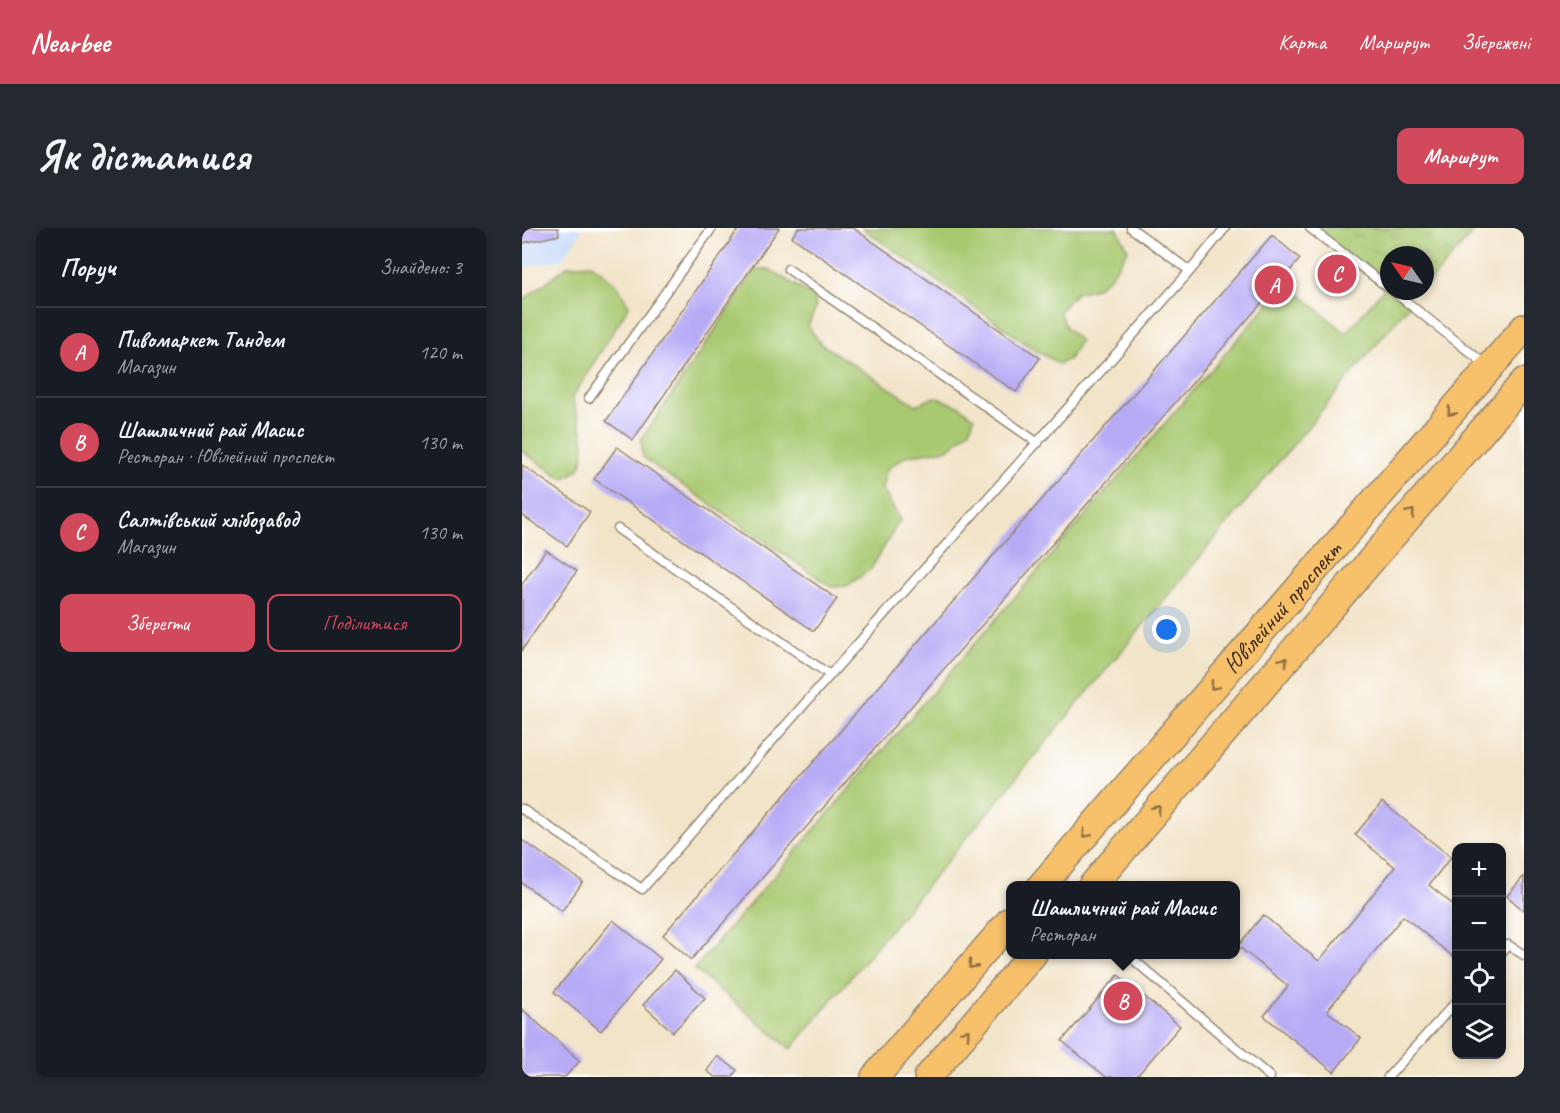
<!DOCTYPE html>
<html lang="uk">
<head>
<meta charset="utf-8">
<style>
  :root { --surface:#171b24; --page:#242831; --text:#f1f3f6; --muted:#9ea1a6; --line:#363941; --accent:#d1495b }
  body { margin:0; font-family:Caveat,sans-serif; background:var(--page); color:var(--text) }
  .controls { position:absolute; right:18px; bottom:18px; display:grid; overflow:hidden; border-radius:12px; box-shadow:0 3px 9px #0003 }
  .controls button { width:54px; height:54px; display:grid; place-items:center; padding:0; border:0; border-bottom:2px solid var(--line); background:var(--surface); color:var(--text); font:30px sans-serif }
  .compass { position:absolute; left:858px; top:18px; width:54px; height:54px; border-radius:50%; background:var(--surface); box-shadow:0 3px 9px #0003; rotate:304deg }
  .you { position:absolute; left:645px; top:402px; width:21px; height:21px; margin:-15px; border:4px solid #fff; border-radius:50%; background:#1a73e8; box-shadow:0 0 0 9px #1a73e833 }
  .badge { display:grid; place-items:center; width:39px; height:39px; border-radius:50%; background:var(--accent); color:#fff; font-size:20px; font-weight:700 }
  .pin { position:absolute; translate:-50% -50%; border:3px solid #fff; box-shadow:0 2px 6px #0006 }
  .popup { position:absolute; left:484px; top:653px; width:234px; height:78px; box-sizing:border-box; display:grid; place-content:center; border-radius:12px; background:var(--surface); filter:drop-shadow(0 2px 4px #0005); font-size:20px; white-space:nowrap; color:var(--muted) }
  .popup b { font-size:22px; color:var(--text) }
  .popup::after { content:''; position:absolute; left:50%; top:100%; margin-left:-12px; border:12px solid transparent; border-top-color:var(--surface) }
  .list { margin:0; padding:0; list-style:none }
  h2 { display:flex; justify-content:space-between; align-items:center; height:78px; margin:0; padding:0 24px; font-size:26px }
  h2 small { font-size:20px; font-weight:400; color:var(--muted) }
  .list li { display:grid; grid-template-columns:39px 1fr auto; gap:18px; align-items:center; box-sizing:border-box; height:90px; padding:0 24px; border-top:2px solid var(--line) }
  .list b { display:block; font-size:22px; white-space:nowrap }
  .list p { margin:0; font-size:20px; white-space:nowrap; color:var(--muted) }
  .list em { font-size:20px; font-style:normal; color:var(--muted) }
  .actions { display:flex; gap:12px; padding:18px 24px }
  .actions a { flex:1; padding:14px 0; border:2px solid var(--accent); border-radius:12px; text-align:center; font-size:21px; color:var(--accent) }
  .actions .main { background:var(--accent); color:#fff }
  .icon { flex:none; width:33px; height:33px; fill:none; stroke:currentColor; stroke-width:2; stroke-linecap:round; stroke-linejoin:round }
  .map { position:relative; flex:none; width:1002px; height:849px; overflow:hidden; border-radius:12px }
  header { display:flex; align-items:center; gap:36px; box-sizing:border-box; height:84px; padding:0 30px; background:var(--accent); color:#fff }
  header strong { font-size:28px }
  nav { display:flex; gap:33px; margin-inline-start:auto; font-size:21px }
  .intro { display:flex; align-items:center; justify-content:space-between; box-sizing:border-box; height:144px; padding:0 36px }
  h1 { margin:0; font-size:42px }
  .button { padding:15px 27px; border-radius:12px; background:var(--accent); color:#fff; font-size:21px; font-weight:700 }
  main { display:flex; gap:36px; padding:0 36px }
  aside { flex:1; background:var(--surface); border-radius:12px; box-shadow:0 3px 9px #0003 }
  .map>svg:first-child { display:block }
</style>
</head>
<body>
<header>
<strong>Nearbee</strong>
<nav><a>Карта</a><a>Маршрут</a><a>Збережені</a></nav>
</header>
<div class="intro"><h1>Як дістатися</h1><a class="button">Маршрут</a></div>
<main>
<aside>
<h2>Поруч<small>Знайдено: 3</small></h2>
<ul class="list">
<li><span class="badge">A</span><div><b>Пивомаркет Тандем</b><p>Магазин</p></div><em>120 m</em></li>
<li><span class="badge">B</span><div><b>Шашличний рай Масис</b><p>Ресторан · Ювілейний проспект</p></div><em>130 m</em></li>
<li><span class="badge">C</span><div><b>Салтівський хлібозавод</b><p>Магазин</p></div><em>130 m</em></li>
</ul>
<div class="actions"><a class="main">Зберегти</a><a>Поділитися</a></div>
</aside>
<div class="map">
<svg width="1002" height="849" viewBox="0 0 1002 849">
  <defs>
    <pattern id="grass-tufts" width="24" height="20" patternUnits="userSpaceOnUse" patternTransform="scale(1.5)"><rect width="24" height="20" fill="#a9c971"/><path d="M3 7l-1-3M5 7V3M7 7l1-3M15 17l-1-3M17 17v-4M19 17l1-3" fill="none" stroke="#8ba35c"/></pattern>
  </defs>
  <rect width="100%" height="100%" fill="#fff"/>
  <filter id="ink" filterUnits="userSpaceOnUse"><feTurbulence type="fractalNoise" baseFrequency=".0167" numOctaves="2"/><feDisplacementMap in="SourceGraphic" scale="12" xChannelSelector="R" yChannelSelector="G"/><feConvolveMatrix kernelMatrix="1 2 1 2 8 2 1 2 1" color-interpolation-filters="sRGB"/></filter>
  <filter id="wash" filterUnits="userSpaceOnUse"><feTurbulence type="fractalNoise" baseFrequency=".008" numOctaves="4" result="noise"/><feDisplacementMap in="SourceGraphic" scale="24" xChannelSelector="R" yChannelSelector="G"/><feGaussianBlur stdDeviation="1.35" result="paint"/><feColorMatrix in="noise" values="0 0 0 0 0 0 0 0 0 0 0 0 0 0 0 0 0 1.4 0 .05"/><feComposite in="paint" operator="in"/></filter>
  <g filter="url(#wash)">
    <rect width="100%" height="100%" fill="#f2e4c9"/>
    <!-- built -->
    <path fill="#cbdcf9" d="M0 0H61L41 31 0 40Z"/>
    <!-- grass -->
    <path fill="url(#grass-tufts)" stroke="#727a48" stroke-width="1.5" d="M788 0H955L903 59V27H867V60Z"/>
    <!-- garden -->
    <path fill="#a9c971" stroke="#727a48" stroke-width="1.5" d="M340 0H595L606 22 589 48 574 60 554 65 537 84 544 99 558 113 547 131 537 136 512 121Z
      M70 36 95 57 107 78 50 170C56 189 69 222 57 240 54 244 46 248 41 251L0 223V73L45 38Z
      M234 41H247L292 69 294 79 286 98 299 116 394 177 413 169 437 178 452 189 448 202 426 221 384 228 365 241 360 260 378 292 349 341 325 358 310 359 138 242 121 229 119 212Z
      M764 55 824 105 864 58 888 76 269 821 172 741Z"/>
    <g id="blocks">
      <!-- building -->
      <path fill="#b7abf6" d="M0 0H36L37 7 1 15Z
        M217 0H257L111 212 84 193Z
        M276 0H331L518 130 494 164 270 9Z
        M750 7 778 31 169 732 141 707Z
        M95 219 315 371 292 403 72 251Z
        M0 237 68 284 45 318 0 287Z
        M24 322 55 343 0 422V356Z
        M860 574 929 629 907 657 934 679V731L881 688 805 783 839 810 812 844 742 788 766 758 716 718 741 687 797 733 873 639 833 607Z
        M0 612 61 654 40 683 0 655Z
        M1002 648V683L985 668Z
        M91 692 139 731 79 803 32 764Z
        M153 742 183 770 151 804 121 777Z
        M596 747 658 798 614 849H584L540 813Z
        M0 781 58 833 43 849H0Z
        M195 828 215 842 210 849H193L185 843Z"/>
    </g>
  </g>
  <g filter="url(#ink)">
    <use href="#blocks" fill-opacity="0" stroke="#968774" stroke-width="1.5"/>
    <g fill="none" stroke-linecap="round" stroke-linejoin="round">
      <defs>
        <path id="service" d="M609 0 668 43
          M788 0 867 60
          M266 41 516 215
          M871 63 964 137
          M67 170 190 0
          M96 301 308 447
          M0 581 120 661 308 447 668 43 703 0
          M980 724 986 717 1002 727
          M605 726 748 849
          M866 849 934 774"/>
        <g id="primary">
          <path id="s1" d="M519 658 1002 100"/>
          <path d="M570 658 1002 154"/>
          <path d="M353 849 488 693"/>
          <path d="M406 849 511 726"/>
        </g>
      </defs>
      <!-- service casing -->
      <use href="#service" stroke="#968774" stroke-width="11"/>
      <!-- primary casing -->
      <use href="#primary" stroke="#968774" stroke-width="30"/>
      <!-- service -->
      <use href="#service" stroke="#fff" stroke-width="8"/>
      <!-- primary -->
      <use href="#primary" stroke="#f7c06b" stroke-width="27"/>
    </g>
    <!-- one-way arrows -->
    <defs><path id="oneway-chevron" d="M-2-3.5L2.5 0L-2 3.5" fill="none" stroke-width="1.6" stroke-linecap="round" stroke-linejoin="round" transform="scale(1.5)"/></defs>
    <g stroke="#906e41">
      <use href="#oneway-chevron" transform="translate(929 184) rotate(131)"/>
      <use href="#oneway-chevron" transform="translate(889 285) rotate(-49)"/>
      <use href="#oneway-chevron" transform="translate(762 433) rotate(-49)"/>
      <use href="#oneway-chevron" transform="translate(692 458) rotate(131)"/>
      <use href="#oneway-chevron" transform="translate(635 581) rotate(-49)"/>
      <use href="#oneway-chevron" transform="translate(564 606) rotate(131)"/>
      <use href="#oneway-chevron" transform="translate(450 737) rotate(131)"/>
      <use href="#oneway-chevron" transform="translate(444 805) rotate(-49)"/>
    </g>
  </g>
  <g text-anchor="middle" stroke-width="5" stroke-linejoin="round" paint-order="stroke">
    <!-- street labels -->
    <g font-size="24" fill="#3b2a1e" stroke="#fff">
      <text dy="8" stroke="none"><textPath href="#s1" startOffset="369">Ювілейний проспект</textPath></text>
    </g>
  </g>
</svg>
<div class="controls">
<button>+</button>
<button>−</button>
<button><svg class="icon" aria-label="locate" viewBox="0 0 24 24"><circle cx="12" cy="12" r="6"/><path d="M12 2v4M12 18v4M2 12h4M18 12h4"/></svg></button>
<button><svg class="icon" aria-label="layers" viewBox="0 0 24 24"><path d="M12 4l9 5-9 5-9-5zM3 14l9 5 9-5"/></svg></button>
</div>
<svg class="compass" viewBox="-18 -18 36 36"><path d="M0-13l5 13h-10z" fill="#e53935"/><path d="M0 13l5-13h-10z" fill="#9ea1a6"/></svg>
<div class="you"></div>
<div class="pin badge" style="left:752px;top:57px">A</div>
<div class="pin badge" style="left:601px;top:773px">B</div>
<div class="popup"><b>Шашличний рай Масис</b>Ресторан</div>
<div class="pin badge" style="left:815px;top:46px">C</div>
</div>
</main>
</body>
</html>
